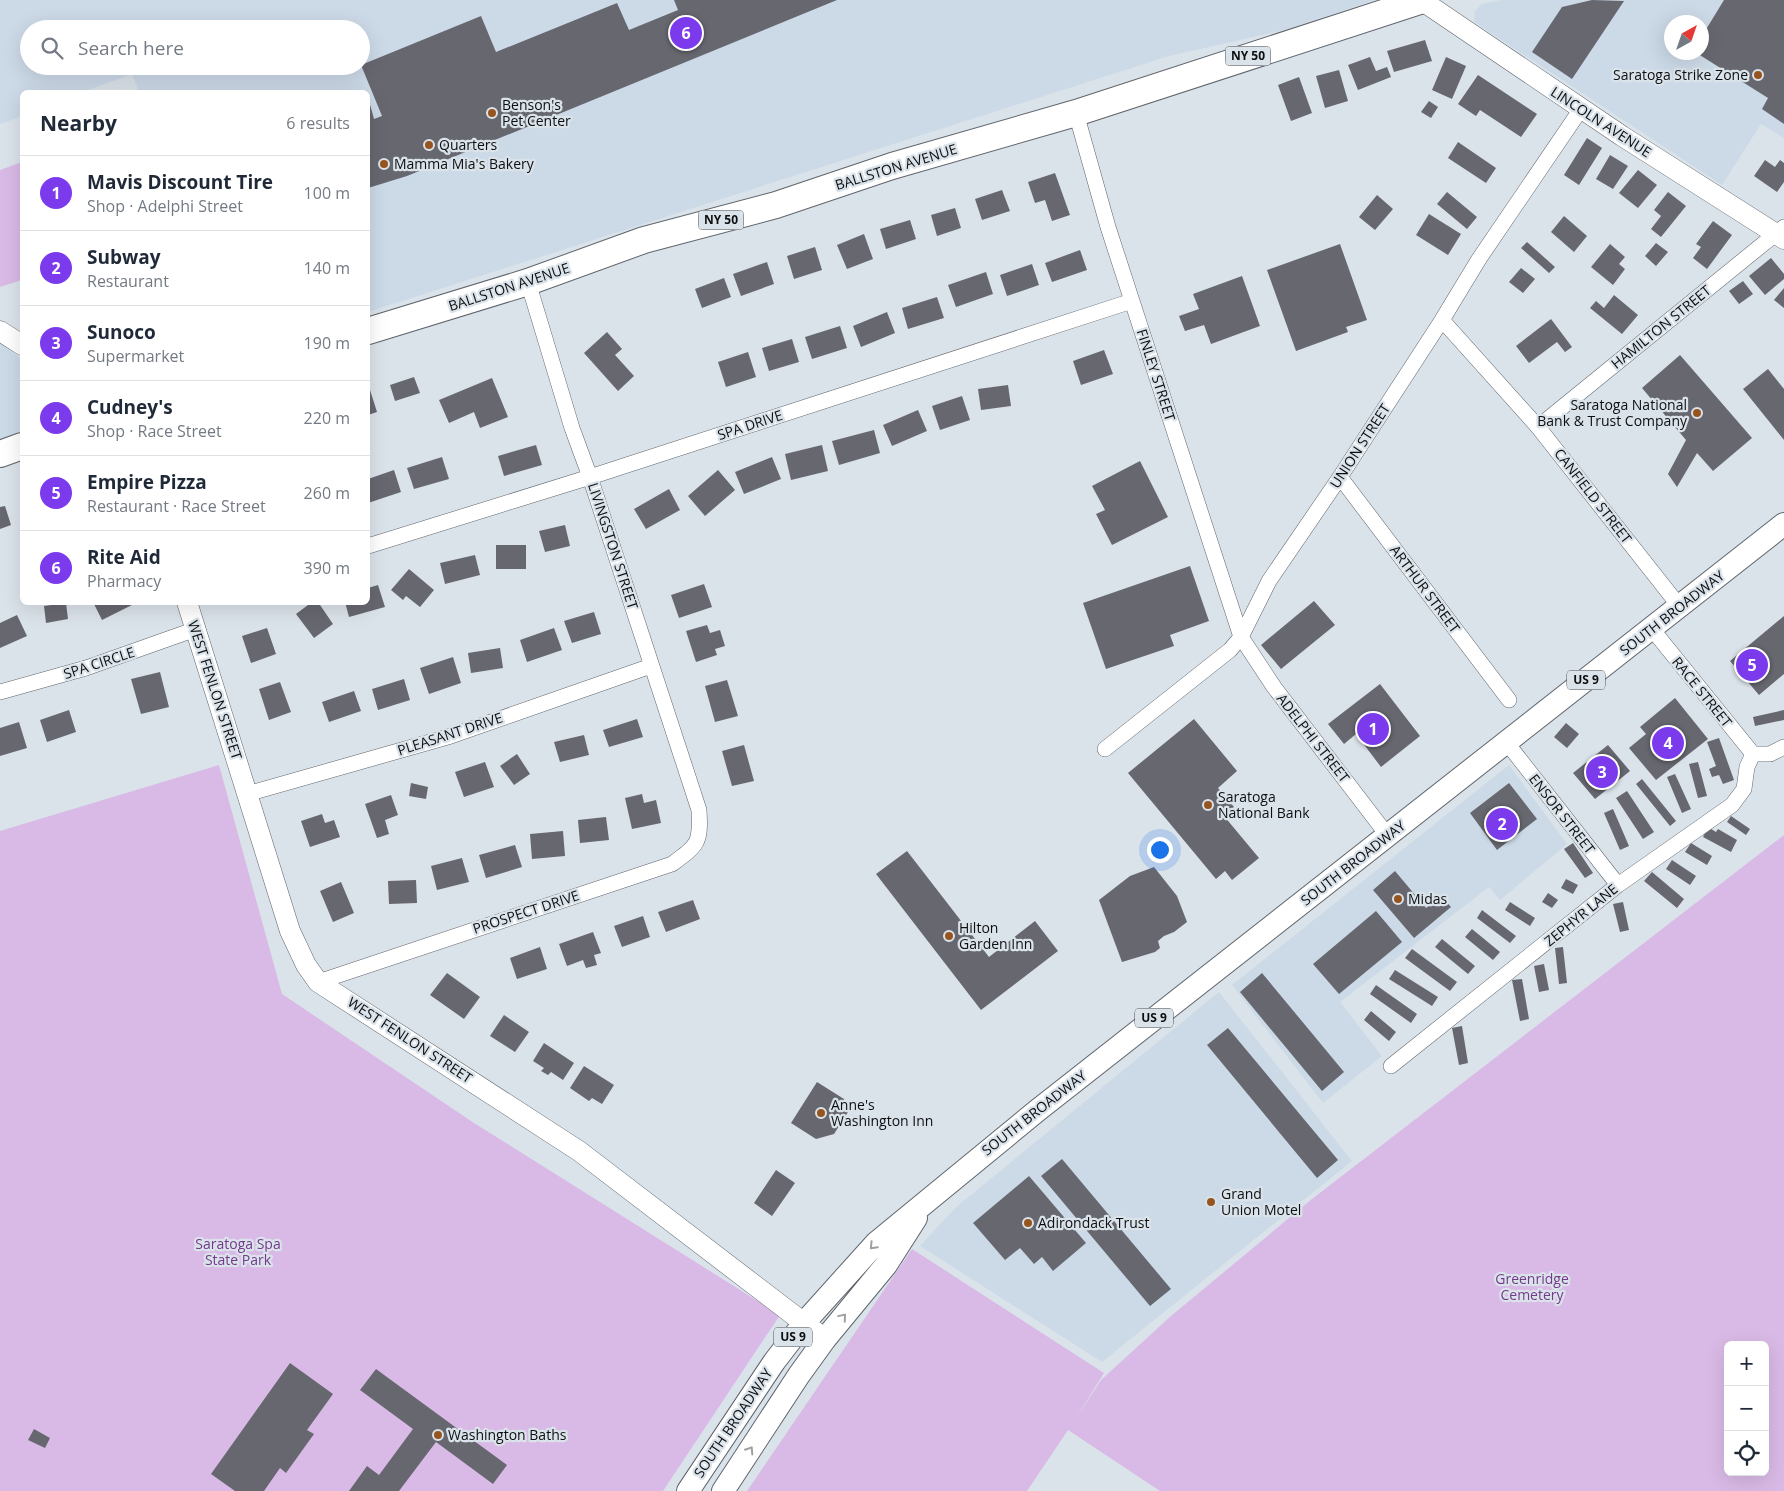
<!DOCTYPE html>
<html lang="en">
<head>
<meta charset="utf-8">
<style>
  :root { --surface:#fff; --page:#f2f2f3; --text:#1f2937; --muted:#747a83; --line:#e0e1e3; --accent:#7c3aed }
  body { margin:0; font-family:"Open Sans",sans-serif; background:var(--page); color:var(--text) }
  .controls { position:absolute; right:15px; bottom:15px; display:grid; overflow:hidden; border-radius:8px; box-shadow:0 5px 20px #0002 }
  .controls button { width:45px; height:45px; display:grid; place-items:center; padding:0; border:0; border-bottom:1px solid var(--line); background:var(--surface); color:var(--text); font:25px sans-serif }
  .compass { position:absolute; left:1664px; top:15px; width:45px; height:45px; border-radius:50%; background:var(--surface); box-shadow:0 5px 20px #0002; rotate:40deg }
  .you { position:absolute; left:1159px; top:849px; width:18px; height:18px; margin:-12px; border:4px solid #fff; border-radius:50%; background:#1a73e8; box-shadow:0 0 0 8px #1a73e833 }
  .badge { display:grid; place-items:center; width:32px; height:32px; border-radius:50%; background:var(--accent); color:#fff; font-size:16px; font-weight:700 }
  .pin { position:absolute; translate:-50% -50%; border:2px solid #fff; box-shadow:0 1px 5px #0006 }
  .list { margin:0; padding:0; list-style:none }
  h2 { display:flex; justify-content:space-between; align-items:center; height:65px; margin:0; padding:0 20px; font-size:21px }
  h2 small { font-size:16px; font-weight:400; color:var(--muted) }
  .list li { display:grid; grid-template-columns:32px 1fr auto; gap:15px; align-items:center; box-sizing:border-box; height:75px; padding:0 20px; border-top:1px solid var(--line) }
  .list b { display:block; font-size:19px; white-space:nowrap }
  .list p { margin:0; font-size:16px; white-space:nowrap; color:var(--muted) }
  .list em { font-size:16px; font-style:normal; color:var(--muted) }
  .icon { flex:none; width:28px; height:28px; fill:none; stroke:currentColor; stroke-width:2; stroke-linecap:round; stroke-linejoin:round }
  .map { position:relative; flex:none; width:1784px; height:1491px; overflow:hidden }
  .search { position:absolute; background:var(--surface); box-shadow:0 5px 20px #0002; left:20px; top:20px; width:350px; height:55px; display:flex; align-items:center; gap:12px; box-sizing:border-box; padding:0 18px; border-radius:28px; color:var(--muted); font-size:19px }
  .panel { position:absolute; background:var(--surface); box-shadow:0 5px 20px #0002; left:20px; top:90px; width:350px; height:515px; border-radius:8px }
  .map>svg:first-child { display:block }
</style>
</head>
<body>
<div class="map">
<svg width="1784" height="1491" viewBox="0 0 1784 1491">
  <rect width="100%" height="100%" fill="#dbe3ea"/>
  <!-- built -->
  <path fill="#ccd9e7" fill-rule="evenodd" d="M0 0H1375L1284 30 1169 56 368 312V92H139L132 74 83 92H22V116L0 124ZM29 29H361V66H29Z
    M1501 0H1784V138L1761 124 1722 185 1474 22 1475 11 1482 4ZM1672 22H1702V52H1672Z
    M0 344 22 359V435L0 442Z
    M1509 765 1567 844 1500 900 1489 887 1340 1002 1382 1056 1323 1103 1232 985Z
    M1219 992 1352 1161 1102 1362 920 1246 955 1208Z"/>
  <!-- green -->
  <path fill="#d9bae6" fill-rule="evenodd" d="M22 162V280L0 287V170Z
    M219 765 282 994 474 1123 780 1315 663 1491H0V831Z
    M1784 835V1491H1160L1068 1430 1027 1491H747L912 1249 1104 1373 1075 1420 1101 1380 1171 1316 1312 1199ZM1728 1345H1765V1472H1728Z"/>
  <!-- building -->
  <path fill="#676770" d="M674 0H837L407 176 368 188V102L369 101 374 119 382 116 361 65 481 16 496 52 617 3 629 30 678 10Z
    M1592 0 1624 1 1572 79 1532 52 1562 7Z
    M1724 0H1784V124L1762 109 1768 98 1695 52H1702V36Z
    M1425 40 1432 61 1394 72 1387 51Z
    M1370 57 1376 71 1387 67 1391 77 1358 90 1348 65Z
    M1446 57 1466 66 1452 99 1432 90Z
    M1339 70 1348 101 1325 108 1316 76Z
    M1478 75 1537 114 1521 137 1480 110 1476 116 1458 104Z
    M1299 77 1312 113 1291 121 1278 85Z
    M1429 101 1438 107 1431 118 1421 112Z
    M1587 138 1602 148 1579 185 1564 175Z
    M1458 142 1496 168 1486 183 1448 158Z
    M1610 155 1628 166 1613 189 1596 179Z
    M1765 160 1775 167 1780 160 1784 163V182L1777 192 1754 176Z
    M1638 170 1657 185 1638 208 1619 193Z
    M1055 173 1070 215 1052 221 1045 200 1035 203 1028 182Z
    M1002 190 1010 211 982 220 975 199Z
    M1447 192 1477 217 1467 229 1437 204Z
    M1668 192 1686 206 1661 237 1651 229 1661 216 1654 210Z
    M1377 195 1393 209 1375 230 1359 217Z
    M955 208 961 228 937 236 931 215Z
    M1429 214 1461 234 1448 255 1416 235Z
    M1564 216 1587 236 1574 252 1551 232Z
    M910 220 916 239 886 249 880 229Z
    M1713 221 1732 235 1707 269 1693 258 1701 247 1696 244Z
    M864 234 873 259 847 269 837 245Z
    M1527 242 1555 267 1549 273 1521 248Z
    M1656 243 1668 252 1656 266 1645 256Z
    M1340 244 1367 320 1346 327 1348 332 1296 351 1267 270Z
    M1610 244 1625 257 1619 264 1625 269 1613 285 1591 267Z
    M815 247 822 270 794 279 787 256Z
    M1080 250 1087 270 1052 282 1045 263Z
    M1771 258 1784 274V279L1765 295 1749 276Z
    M767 262 774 284 741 296 733 274Z
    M1032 264 1039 285 1007 296 1000 275Z
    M1521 268 1535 279 1523 293 1509 282Z
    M986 272 993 294 956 307 948 285Z
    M1242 276 1260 326 1211 344 1204 325 1185 331 1179 316 1199 309 1193 294Z
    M724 278 731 297 702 308 695 289Z
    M1743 281 1753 294 1739 304 1729 291Z
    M1784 288V308L1774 300Z
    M1614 295 1638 315 1622 334 1590 308 1596 301 1604 308Z
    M937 297 944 318 908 329 902 308Z
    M887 312 895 333 861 347 853 326Z
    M1551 319 1572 347 1565 352 1557 342 1529 363 1516 346Z
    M840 326 847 348 812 359 805 337Z
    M607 332 622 349 615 355 634 376 618 391 584 353Z
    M792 339 799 362 769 371 762 348Z
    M1104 350 1113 374 1081 385 1073 361Z
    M748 352 756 377 726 387 718 362Z
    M1680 355 1752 438 1713 471 1697 453 1677 487 1668 474 1686 440 1642 388Z
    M1768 369 1784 389V440L1743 389Z
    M414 377 420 393 395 401 390 385Z
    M492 378 508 417 480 428 474 412 449 423 439 400Z
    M1008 385 1011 406 981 410 978 389Z
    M370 390 377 412 368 415V391Z
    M962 396 970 420 940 430 932 406Z
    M918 410 927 431 892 446 883 425Z
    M874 430 880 453 839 465 832 441Z
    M536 445 542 465 504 476 498 456Z
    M822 445 828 471 791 480 785 454Z
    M442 457 449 479 414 489 407 468Z
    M772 457 781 479 744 494 735 472Z
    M1140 461 1168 517 1112 545 1096 514 1105 510 1092 486Z
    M394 470 401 492 368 503V479Z
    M718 470 735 490 705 516 688 496Z
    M669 489 680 510 646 529 634 509Z
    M5 506 11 525 0 529V507Z
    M565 525 570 546 545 552 539 531Z
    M496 545H526V569H496Z
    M475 555 480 575 445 584 440 563Z
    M1190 566 1209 621 1170 635 1174 646 1106 669 1083 603Z
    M409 569 434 590 420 607 406 596 403 600 391 590Z
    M704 584 712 607 679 618 671 595Z
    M378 585 385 607 349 617 345 602H368V588Z
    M1314 601 1335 625 1281 669 1261 645Z
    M93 602H138L102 620Z
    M312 602H318L333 624 314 638 296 614Z
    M66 603 68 619 46 623 44 606Z
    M594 612 601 634 572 643 564 621Z
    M17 615 27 636 0 648V623Z
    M1784 616V674L1759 695 1730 661Z
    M707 625 710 633 720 630 725 646 715 649 717 655 696 662 686 631Z
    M267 628 276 654 251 663 242 636Z
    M554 628 562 650 527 662 520 640Z
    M500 648 503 668 471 673 468 653Z
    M453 657 461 683 429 694 420 668Z
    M160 672 169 707 141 714 131 679Z
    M404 679 410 700 378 710 372 689Z
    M727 680 738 716 715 722 705 686Z
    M280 682 291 712 269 720 259 689Z
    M1380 684 1420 736 1381 767 1356 734 1344 744 1328 724Z
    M354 691 361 711 329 722 322 702Z
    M1675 698 1708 739 1656 780 1629 748 1646 734 1640 727Z
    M69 710 76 732 47 742 40 720Z
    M1784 710V720L1755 726 1753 717Z
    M637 719 643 737 609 747 603 730Z
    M1194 719 1237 771 1218 788 1234 807 1224 816 1259 858 1232 880 1225 871 1216 879 1128 773Z
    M19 722 27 748 0 756V728Z
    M1566 723 1579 734 1567 748 1554 737Z
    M584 735 589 755 560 762 554 742Z
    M1719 738 1734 780 1723 784 1719 775 1712 777 1709 769 1716 766 1707 742Z
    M744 745 754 781 732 786 722 751Z
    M1608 745 1630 771 1595 799 1573 773Z
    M517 754 530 774 514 785 500 766Z
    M485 762 494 787 464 797 455 772Z
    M1698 762 1707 796 1698 798 1689 764Z
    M1675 774 1691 809 1682 813 1667 777Z
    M1642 779 1676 821 1670 826 1636 784Z
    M411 783 428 787 426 799 409 796Z
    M1509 783 1537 819 1497 850 1470 813Z
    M1627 791 1654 832 1643 839 1616 798Z
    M642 794 644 803 656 800 661 823 632 829 625 798Z
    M391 795 398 815 385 820 389 834 377 838 365 804Z
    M1613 809 1629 846 1620 850 1604 813Z
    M322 814 325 823 334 820 340 837 310 847 301 821Z
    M1731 816 1750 829 1746 835 1727 822Z
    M606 817 609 840 580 843 578 820Z
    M1708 827 1716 832 1718 829 1737 840 1731 852 1703 837Z
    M563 831 565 856 532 859 530 834Z
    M1573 843 1593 873 1585 878 1564 849Z
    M1691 843 1712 856 1707 865 1685 852Z
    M515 845 522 867 486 878 479 855Z
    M907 851 989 957 1035 921 1058 951 981 1010 876 874Z
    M462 858 469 882 437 890 431 866Z
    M1672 860 1696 876 1690 885 1666 869Z
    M1154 867 1177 896 1187 922 1174 932 1164 936 1158 941 1160 948 1155 952 1122 962 1099 900 1130 876Z
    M1395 871 1426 908 1441 896 1451 907 1414 938 1373 890Z
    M1652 872 1684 899 1677 908 1644 881Z
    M1566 879 1578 885 1573 894 1561 888Z
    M416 880 417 903 389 904 388 881Z
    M341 882 354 913 333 922 320 891Z
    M1548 893 1558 900 1552 908 1542 902Z
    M693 900 700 919 666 932 658 912Z
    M1510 902 1535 918 1530 926 1505 910Z
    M1623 902 1629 930 1620 932 1613 904Z
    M1482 910 1516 936 1510 943 1477 918Z
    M1376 911 1402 942 1339 994 1313 964Z
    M643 916 650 937 622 947 614 926Z
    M1472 929 1500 952 1493 960 1465 937Z
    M593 932 601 953 594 955 597 965 586 968 583 960 567 966 559 944Z
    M1442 939 1475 966 1468 974 1435 947Z
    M540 947 547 969 517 979 510 958Z
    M1563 947 1567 983 1559 984 1555 948Z
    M1412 949 1457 982 1450 991 1405 958Z
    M1544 964 1549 990 1539 992 1534 966Z
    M1395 970 1438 997 1432 1006 1389 979Z
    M447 973 480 997 464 1019 430 995Z
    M1262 973 1344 1072 1322 1091 1240 992Z
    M1522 979 1529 1019 1520 1021 1512 980Z
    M1376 985 1417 1014 1411 1023 1370 994Z
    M1371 1011 1396 1032 1389 1041 1364 1020Z
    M504 1015 529 1032 515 1052 490 1036Z
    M1462 1026 1468 1063 1459 1065 1452 1028Z
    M1228 1028 1338 1160 1317 1178 1207 1045Z
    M544 1043 574 1063 563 1080 551 1072 548 1075 541 1071 544 1068 533 1061Z
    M584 1066 614 1085 602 1104 592 1098 589 1101 570 1088Z
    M817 1082 844 1099 848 1112 834 1134 816 1139 791 1123Z
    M1062 1159 1171 1289 1150 1306 1041 1176Z
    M776 1170 795 1183 772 1216 754 1203Z
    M1029 1176 1086 1243 1053 1271 1042 1257 1034 1264 1020 1248 1005 1260 973 1223Z
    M290 1363 333 1394 307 1430 314 1434 286 1473 280 1468 264 1491H235L211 1474Z
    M376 1369 507 1465 493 1484 436 1442 399 1491H349L367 1466 379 1475 413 1429 360 1390Z
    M34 1429 50 1438 45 1448 28 1440Z"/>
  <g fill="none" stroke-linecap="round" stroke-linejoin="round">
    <defs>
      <path id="street" d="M1076 113 1108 227 1241 637 1274 687 1388 836
        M1442 320 1538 427 1680 607
        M1538 427 1784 227
        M1340 477 1509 700
        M368 546 590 477 1132 301
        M1652 629 1753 754
        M0 692 86 668 196 629
        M1507 743 1618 885
        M1105 749 1230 650 1241 637 1269 581 1340 477 1442 320 1479 259 1581 109
        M1753 754H1770L1784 747
        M247 794 451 736 651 666
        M318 982 672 864C698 845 701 843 699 810L590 477 572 428 528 282
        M1391 1066 1618 885 1732 805 1744 789 1747 767 1753 754"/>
      <path id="secondary" d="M1421 0 1622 136 1784 239
        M0 331 22 345
        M187 602 290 931 306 965 318 982 579 1151 825 1339"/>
      <path id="primary" d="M688 1491 774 1362 804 1323 876 1243 1038 1110 1784 524
        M723 1491 799 1375 825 1339 886 1265 916 1218"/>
      <path id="highway" d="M368 331 528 282 644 240 776 205 892 166 1076 113 1423 0
        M0 454 22 446"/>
    </defs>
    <!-- street casing -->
    <use href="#street" stroke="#5f656c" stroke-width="16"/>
    <!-- secondary casing -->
    <use href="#secondary" stroke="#5f656c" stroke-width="21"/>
    <!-- primary casing -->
    <use href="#primary" stroke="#5f656c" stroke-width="24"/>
    <!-- highway casing -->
    <use href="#highway" stroke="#5f656c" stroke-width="28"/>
    <!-- street -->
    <use href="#street" stroke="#fff" stroke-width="15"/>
    <!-- secondary -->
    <use href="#secondary" stroke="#fff" stroke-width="20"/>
    <!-- primary -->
    <use href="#primary" stroke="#fff" stroke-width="22"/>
    <!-- highway -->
    <use href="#highway" stroke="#fff" stroke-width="26"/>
  </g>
  <!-- one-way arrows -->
  <defs><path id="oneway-chevron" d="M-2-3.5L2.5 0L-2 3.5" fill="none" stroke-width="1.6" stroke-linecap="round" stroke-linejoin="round" transform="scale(1.25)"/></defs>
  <g stroke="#9e9fa0">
    <use href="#oneway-chevron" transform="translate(873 1246) rotate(134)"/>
    <use href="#oneway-chevron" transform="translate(843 1317) rotate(-50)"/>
    <use href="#oneway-chevron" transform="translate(750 1450) rotate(-57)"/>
  </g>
  <!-- markers -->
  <g fill="#96551f" stroke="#dbe3ea" stroke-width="2">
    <circle cx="1758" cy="75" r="5"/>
    <circle cx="492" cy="113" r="5"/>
    <circle cx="429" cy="145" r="5"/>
    <circle cx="384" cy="164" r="5"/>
    <circle cx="1697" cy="413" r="5"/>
    <circle cx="1208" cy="805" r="5"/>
    <circle cx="1398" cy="899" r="5"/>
    <circle cx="949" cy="936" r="5"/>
    <circle cx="821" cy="1113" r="5"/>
    <circle cx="1211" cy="1202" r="5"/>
    <circle cx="1028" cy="1223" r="5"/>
    <circle cx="438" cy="1435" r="5"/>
  </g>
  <g text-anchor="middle" stroke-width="4.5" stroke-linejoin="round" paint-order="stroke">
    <!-- shield labels -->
    <g fill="#dbe3ea" stroke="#4b4f52" stroke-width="1">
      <rect x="1225.5" y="46.5" width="45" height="19" rx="4"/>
      <rect x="698.5" y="210.5" width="45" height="19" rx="4"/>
      <rect x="1567" y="670.5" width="38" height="19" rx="4"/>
      <rect x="1135" y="1008.5" width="38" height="19" rx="4"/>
      <rect x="774" y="1327.5" width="38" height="19" rx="4"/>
    </g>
    <g font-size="12" font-weight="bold" fill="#0d0f11">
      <text x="1248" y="60">NY 50</text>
      <text x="721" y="224">NY 50</text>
      <text x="1586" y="684">US 9</text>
      <text x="1154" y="1022">US 9</text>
      <text x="793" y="1341">US 9</text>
    </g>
    <!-- poi labels -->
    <g font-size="14" fill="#0d0f11" stroke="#dbe3ea" text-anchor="start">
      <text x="1748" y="80" text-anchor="end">Saratoga Strike Zone</text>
      <text x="502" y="110">Benson's<tspan x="502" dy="16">Pet Center</tspan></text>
      <text x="439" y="150">Quarters</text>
      <text x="394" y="169">Mamma Mia's Bakery</text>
      <text x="1687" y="410" text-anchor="end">Saratoga National<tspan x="1687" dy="16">Bank &amp; Trust Company</tspan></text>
      <text x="1218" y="802">Saratoga<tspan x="1218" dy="16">National Bank</tspan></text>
      <text x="1408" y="904">Midas</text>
      <text x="959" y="933">Hilton<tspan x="959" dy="16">Garden Inn</tspan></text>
      <text x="831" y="1110">Anne's<tspan x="831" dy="16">Washington Inn</tspan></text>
      <text x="1221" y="1199">Grand<tspan x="1221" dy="16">Union Motel</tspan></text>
      <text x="1038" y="1228">Adirondack Trust</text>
      <text x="448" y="1440">Washington Baths</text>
    </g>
    <!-- street labels -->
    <g font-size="14" fill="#0d0f11" stroke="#dbe3ea">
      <text transform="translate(1601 122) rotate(33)" y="5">LINCOLN AVENUE</text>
      <text transform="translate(896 167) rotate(-17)" y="5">BALLSTON AVENUE</text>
      <text transform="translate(509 287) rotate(-18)" y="5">BALLSTON AVENUE</text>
      <text transform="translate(1661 327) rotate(-39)" y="5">HAMILTON STREET</text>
      <text transform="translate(1156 375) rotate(72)" y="5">FINLEY STREET</text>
      <text transform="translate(750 425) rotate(-18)" y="5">SPA DRIVE</text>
      <text transform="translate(1360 446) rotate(-57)" y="5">UNION STREET</text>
      <text transform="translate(1593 496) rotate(52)" y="5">CANFIELD STREET</text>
      <text transform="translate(613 546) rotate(72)" y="5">LIVINGSTON STREET</text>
      <text transform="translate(1425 589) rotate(53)" y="5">ARTHUR STREET</text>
      <text transform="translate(1672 613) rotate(-38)" y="5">SOUTH BROADWAY</text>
      <text transform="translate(99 663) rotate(-18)" y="5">SPA CIRCLE</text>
      <text transform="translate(215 690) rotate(72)" y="5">WEST FENLON STREET</text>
      <text transform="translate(1702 692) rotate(51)" y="5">RACE STREET</text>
      <text transform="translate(450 734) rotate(-18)" y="5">PLEASANT DRIVE</text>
      <text transform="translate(1313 738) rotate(52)" y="5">ADELPHI STREET</text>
      <text transform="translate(1562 814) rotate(52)" y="5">ENSOR STREET</text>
      <text transform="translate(1353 863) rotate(-38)" y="5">SOUTH BROADWAY</text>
      <text transform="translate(526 912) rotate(-18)" y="5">PROSPECT DRIVE</text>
      <text transform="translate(1581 915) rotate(-39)" y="5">ZEPHYR LANE</text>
      <text transform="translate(410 1040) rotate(33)" y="5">WEST FENLON STREET</text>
      <text transform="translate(1034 1113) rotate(-38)" y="5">SOUTH BROADWAY</text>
      <text transform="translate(733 1423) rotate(-56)" y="5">SOUTH BROADWAY</text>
    </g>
    <!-- park labels -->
    <g font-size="14" fill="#75398c" stroke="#dbe3ea">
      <text x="238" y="1249">Saratoga Spa<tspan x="238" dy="16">State Park</tspan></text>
      <text x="1532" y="1284">Greenridge<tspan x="1532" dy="16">Cemetery</tspan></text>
    </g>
  </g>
</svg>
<div class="controls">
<button>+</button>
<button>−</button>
<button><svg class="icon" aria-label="locate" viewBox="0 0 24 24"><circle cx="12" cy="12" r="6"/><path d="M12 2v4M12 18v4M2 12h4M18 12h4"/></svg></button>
</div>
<svg class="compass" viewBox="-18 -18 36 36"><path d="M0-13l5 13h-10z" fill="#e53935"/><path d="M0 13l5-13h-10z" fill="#747a83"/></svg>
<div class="you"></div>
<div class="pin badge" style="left:1373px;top:729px">1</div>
<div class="pin badge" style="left:1502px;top:824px">2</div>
<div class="pin badge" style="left:1602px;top:772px">3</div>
<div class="pin badge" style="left:1668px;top:743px">4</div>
<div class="pin badge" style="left:1752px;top:665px">5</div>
<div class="pin badge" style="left:686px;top:33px">6</div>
<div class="search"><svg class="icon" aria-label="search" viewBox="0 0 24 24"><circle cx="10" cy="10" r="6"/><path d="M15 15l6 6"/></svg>Search here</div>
<section class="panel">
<h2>Nearby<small>6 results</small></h2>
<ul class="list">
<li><span class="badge">1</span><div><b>Mavis Discount Tire</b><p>Shop · Adelphi Street</p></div><em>100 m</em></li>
<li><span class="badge">2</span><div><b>Subway</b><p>Restaurant</p></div><em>140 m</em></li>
<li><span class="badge">3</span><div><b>Sunoco</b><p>Supermarket</p></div><em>190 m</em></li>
<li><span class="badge">4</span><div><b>Cudney's</b><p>Shop · Race Street</p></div><em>220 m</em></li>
<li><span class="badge">5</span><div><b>Empire Pizza</b><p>Restaurant · Race Street</p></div><em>260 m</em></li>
<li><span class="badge">6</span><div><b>Rite Aid</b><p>Pharmacy</p></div><em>390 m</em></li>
</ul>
</section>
</div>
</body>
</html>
